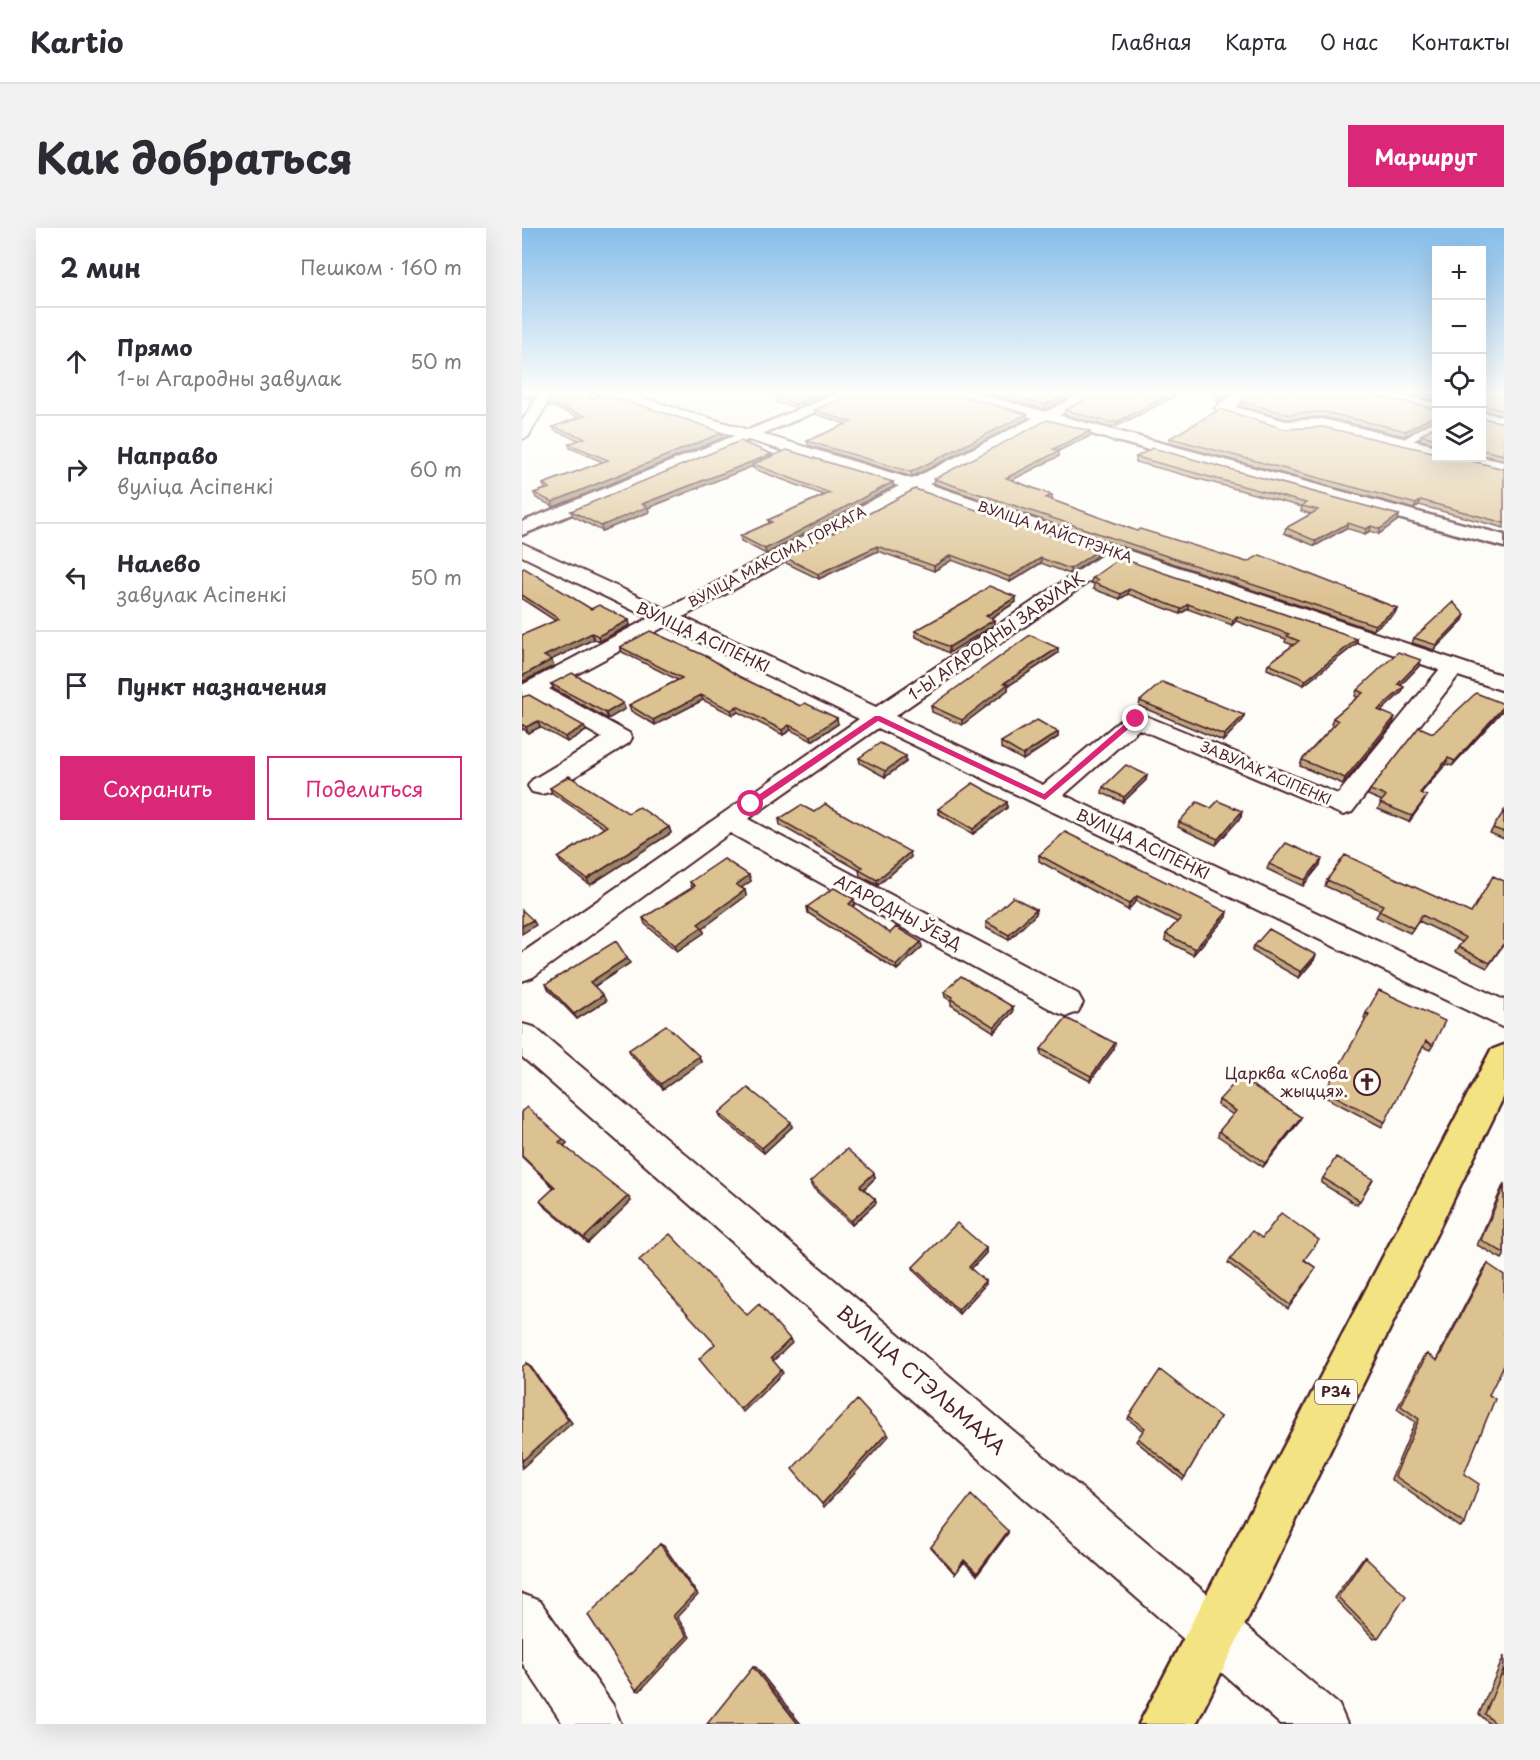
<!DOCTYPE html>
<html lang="ru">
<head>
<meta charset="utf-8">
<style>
  :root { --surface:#fff; --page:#f2f2f3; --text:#2b2b33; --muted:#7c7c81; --line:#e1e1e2; --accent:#db2777 }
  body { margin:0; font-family:"Playpen Sans",sans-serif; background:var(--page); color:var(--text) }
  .controls { position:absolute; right:18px; top:18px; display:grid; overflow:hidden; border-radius:0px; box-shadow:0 6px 24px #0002 }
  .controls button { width:54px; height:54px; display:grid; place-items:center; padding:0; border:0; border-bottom:2px solid var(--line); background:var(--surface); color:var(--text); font:30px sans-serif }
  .stop { position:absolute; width:18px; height:18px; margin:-14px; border:4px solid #db2777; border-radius:50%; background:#fff }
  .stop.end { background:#db2777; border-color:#fff; box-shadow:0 2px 6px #0008 }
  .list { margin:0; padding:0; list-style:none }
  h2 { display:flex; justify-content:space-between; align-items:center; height:78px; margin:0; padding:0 24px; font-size:26px }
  h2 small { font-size:20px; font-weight:400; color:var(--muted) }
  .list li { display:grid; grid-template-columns:39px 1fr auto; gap:18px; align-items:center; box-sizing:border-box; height:108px; padding:0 24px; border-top:2px solid var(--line) }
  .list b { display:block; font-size:22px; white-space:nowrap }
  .list p { margin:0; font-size:20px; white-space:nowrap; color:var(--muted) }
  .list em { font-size:20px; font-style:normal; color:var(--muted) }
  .actions { display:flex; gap:12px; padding:18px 24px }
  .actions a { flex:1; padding:14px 0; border:2px solid var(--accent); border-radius:0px; text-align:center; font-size:21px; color:var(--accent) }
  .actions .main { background:var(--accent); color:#fff }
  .icon { flex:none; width:33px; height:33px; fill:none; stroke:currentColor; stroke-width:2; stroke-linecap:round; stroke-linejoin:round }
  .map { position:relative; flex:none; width:982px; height:1496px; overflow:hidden; border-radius:0px }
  header { display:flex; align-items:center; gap:36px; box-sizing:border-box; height:84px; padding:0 30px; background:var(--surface); border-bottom:2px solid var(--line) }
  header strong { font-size:28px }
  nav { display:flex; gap:33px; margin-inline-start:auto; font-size:21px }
  .intro { display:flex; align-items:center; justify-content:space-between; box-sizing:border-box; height:144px; padding:0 36px }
  h1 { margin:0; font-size:42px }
  .button { padding:15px 27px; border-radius:0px; background:var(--accent); color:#fff; font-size:21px; font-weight:700 }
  main { display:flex; gap:36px; padding:0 36px }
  aside { flex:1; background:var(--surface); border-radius:0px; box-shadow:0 6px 24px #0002 }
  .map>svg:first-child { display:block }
</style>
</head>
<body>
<header>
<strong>Kartio</strong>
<nav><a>Главная</a><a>Карта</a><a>О нас</a><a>Контакты</a></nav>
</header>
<div class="intro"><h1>Как добраться</h1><a class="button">Маршрут</a></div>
<main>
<aside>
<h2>2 мин<small>Пешком · 160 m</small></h2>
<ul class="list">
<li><svg class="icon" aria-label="ahead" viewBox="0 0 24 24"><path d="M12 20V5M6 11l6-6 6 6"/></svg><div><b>Прямо</b><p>1-ы Агародны завулак</p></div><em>50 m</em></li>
<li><svg class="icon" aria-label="right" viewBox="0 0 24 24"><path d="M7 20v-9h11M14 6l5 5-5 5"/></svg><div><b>Направо</b><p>вуліца Асіпенкі</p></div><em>60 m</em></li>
<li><svg class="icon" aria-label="left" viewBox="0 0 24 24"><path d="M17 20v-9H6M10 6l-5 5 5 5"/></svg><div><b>Налево</b><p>завулак Асіпенкі</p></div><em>50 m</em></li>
<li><svg class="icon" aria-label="arrive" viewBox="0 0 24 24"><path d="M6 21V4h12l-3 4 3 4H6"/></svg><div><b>Пункт назначения</b></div></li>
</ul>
<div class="actions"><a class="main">Сохранить</a><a>Поделиться</a></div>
</aside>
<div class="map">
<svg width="982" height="1496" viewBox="0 0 982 1496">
  <rect width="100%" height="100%" fill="#fdfcf7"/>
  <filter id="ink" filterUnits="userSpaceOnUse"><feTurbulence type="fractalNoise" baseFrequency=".0167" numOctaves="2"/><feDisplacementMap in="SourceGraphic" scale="12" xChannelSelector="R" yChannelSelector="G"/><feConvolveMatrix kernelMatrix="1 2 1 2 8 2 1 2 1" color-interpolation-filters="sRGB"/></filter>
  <g filter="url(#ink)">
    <!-- built -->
    <path fill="#f3ead8" d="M104 163H282L270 178 219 198Z"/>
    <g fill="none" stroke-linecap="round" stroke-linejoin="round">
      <defs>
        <path id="service" d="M912 192H915V198L885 217H879V213Z"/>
        <path id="minor" d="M19 163H33L6 209 0 211V193Z
          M74 163H97L390 251 565 163H583L407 256 982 448V463L936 448 830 584 821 587 617 501 542 567 982 772V800L356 500 226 591 556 766 561 775 556 784 545 788 534 784 208 605 11 749 0 753V725L337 491 144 398 27 461 107 505 110 510 107 515 28 564 19 566 10 564 6 558 10 552 80 510 10 470 0 473V457L127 390 0 328V315L144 381 377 258 76 166ZM393 263 580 327 354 479 161 389ZM597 333 917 442 816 566 614 484 606 486 521 557 373 488Z
          M719 163H736L713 179 764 193 800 191 915 218V228L800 201 763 203 696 183 693 180 696 177Z
          M832 163H859L915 175V184L834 166Z
          M960 184 982 189V199L960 193Z
          M960 229 982 234V244L936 233 934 230Z
          M0 796 12 799 817 1477 825 1496H758L0 829Z
          M0 1366 18 1373 91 1477 99 1496H41L0 1435Z"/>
        <path id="tertiary" d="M322 163H343L0 307V294Z"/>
        <path id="secondary" d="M420 163H446L982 307V319L423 166Z"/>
        <path id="primary" d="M982 817V868L674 1496H617L969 822Z"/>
      </defs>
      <!-- service casing -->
      <use href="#service" stroke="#4a1f2b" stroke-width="5"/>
      <!-- minor casing -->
      <use href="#minor" stroke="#4a1f2b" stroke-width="4"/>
      <!-- tertiary casing -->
      <use href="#tertiary" stroke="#4a1f2b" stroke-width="5"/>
      <!-- secondary casing -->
      <use href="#secondary" stroke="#4a1f2b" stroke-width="5"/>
      <!-- primary casing -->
      <use href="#primary" stroke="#4a1f2b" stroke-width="5"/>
      <!-- service -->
      <use href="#service" fill="#fdfcf7" fill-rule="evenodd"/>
      <!-- minor -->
      <use href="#minor" fill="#fdfcf7" fill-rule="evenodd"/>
      <!-- tertiary -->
      <use href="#tertiary" fill="#fdfcf7" fill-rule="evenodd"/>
      <!-- secondary -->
      <use href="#secondary" fill="#fdfcf7" fill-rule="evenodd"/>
      <!-- primary -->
      <use href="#primary" fill="#f4e382" fill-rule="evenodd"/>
    </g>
    <!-- wall -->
    <path fill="#bda67d" stroke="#4a1f2b" stroke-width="1.5" d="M0 163H17L11 172 0 168Z
      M268 163H316L274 180 254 174V169Z
      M455 163H560L523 181Z
      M580 163H663L595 198 587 199 543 187V182Z
      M690 163H715L696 174Z
      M870 163H915V173Z
      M960 163H982V188L960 182Z
      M422 164 505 186V191L390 249 286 217 285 213 324 196 293 186 292 182Z
      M835 164 915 181V190L883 208 801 189 764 191 718 178 719 174Z
      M71 170 201 210 32 279 14 270 12 265 23 261 21 256 81 234 48 220 47 216 57 212 33 203 31 199 57 189 27 178 25 174Z
      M960 183V190L982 195V232L960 227Z
      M915 197V216L898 212 899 207Z
      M763 201 937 230 982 241V300L897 277 892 281 647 215 648 210Z
      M568 203V208L536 223 537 228 490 252 530 267V272L615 303 875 380 873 385 851 402 413 256 412 251Z
      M250 228 371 254V259L244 326 219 313 218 308 247 295 246 292 302 267 232 241 231 238 126 280 127 284 80 303 51 288 49 283Z
      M614 229 877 287 876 292 857 306 848 303 843 306 824 300 793 318 762 305 764 300 789 286 779 283 780 279 614 234Z
      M393 261 575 328 548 346 519 335 488 354 430 332 412 343 356 323 297 351 264 335V330Z
      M0 341 69 381 108 397 78 413 72 411 28 432 32 438 0 454 34 393 0 371Z
      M570 350 835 411 834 416 782 457 745 441 746 436 771 417 763 414 764 411 714 393 710 397 666 381 658 386 606 366 598 371 571 361 572 356 569 355Z
      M494 374 469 390 472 392V397L427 425 394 409 393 403Z
      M941 392 912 422 890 415 892 410Z
      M98 419 218 449 316 496 290 513 269 502 261 507 216 484 211 487 181 472 133 497 109 483 107 477 156 452 100 424Z
      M536 425 486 458V462L440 497 410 484 409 478Z
      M899 432 897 438 879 457 880 464 859 483 871 495 821 556 778 538 780 532 812 497 809 496 811 490 836 469 833 468 835 462Z
      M29 456 103 481 86 491 32 461Z
      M0 469 64 503 45 514 18 499 6 505 2 501 0 502Z
      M618 473 722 487 721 492 701 513 617 478Z
      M982 476 981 482 930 538 924 536 899 565 902 573 887 594 856 581 860 573 846 567 848 562 911 505Z
      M536 504V509L501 532 479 520V514Z
      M337 530 384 534 363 549 338 535Z
      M625 547 624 552 601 574 580 565 581 559Z
      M28 560 147 599 149 605 68 657 39 635 36 630 82 600 30 565Z
      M485 574V580L451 606 417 586 416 581Z
      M689 580 719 589 694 617 656 599 657 594Z
      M982 583V611L968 605Z
      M292 584 389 629 356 657 338 648 337 642 258 597 257 591Z
      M517 627 704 689 671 727 643 712 644 706 655 694 614 673 606 682 517 633Z
      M747 636 798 637 781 658 745 641Z
      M227 647 229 653 219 660 223 662 224 668 181 700 182 705 155 723 123 696 121 690 170 660 168 654Z
      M805 652 982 716 965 740 933 724 940 714 897 693 888 705 854 689 858 682 803 658Z
      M333 676 331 679 368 705 400 719 375 742 286 685 285 679Z
      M514 681V686L487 712 464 700V694Z
      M732 718 792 732 777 750 730 723Z
      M108 735 72 759 84 773 55 791 27 762 24 756Z
      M422 764 491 784 472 804 429 777V773L423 769Z
      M844 785 911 817 908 822 901 819 860 899 801 868 844 791 842 790Z
      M593 815 592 821 568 853 519 827V821Z
      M107 822 177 828 179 834 141 861 109 827Z
      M697 872 779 889 777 894 741 939 696 908 697 903 711 887 696 877Z
      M0 883 45 915 42 918 109 973 66 1015 22 978 18 973 32 960 0 929Z
      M197 885 270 899 242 925 199 890Z
      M352 945 353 950 342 961 353 971 354 975 330 997 290 959 288 954Z
      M801 950 851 951 835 977 799 955Z
      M982 955V1028L980 1031 955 1017Z
      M740 1010 783 1032 794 1040 766 1081 706 1035 708 1031Z
      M464 1020V1025L449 1041 463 1057 437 1086 392 1043 391 1039Z
      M966 1036 967 1167 942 1246 943 1296 938 1299 869 1251 893 1194 875 1181 901 1129 905 1126 914 1132 962 1041Z
      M607 1188 698 1189 661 1252 614 1213 621 1203 606 1191Z
      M486 1303V1305L455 1347 442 1334 433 1346 409 1319Z
      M843 1329 856 1410 852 1411 812 1370 840 1331Z
      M982 1428V1496H968L957 1486Z"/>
    <!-- shaded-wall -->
    <path fill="#9a8766" stroke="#4a1f2b" stroke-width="1.5" d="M13 163H17L11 172 9 168Z
      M304 163H316L274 180 273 176Z
      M551 163H560L523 181V177Z
      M654 163H663L595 198V194Z
      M708 163H715L696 174 697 170Z
      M505 186V191L390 249 389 244Z
      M915 186V190L883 208 884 203Z
      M568 203V208L530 226 531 221Z
      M200 205 201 210 32 279 30 274Z
      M537 223V228L484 255V250Z
      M250 226 251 230 231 236V238L126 280 127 284 80 303 79 298 120 276Z
      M371 254V259L244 326 243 321Z
      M899 272 897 277 892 281 894 276Z
      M877 287 876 292 857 306 858 301Z
      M826 295 824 300 793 318 794 313Z
      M849 298 848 303 843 306 844 301Z
      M355 318 356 323 297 351 296 346Z
      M575 323V328L548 346V341Z
      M429 327 430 332 412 343V338Z
      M519 330V335L488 354V349Z
      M607 361 606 366 598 371 599 366Z
      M494 369V374L464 393V388Z
      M666 376V381L658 386 659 381Z
      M875 380 873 385 851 402 853 397Z
      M943 387 941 392 912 422 914 417Z
      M715 388 714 393 710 397 711 392Z
      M107 392 108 397 78 413 76 408Z
      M472 392V397L427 425V419Z
      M70 405 72 411 25 434 22 428Z
      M835 411 834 416 782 457 784 452Z
      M536 420V425L486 458V462L440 497V492L482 455Z
      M29 432 32 438 0 454V448Z
      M899 432 897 438 874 462 876 456Z
      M882 459 880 464 854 488 856 482Z
      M179 467 181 472 133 497 131 492Z
      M101 475 103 481 86 491 84 485Z
      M215 478 216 484 211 487 209 482Z
      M982 478 981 482 930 538 933 533Z
      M722 487 721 492 701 513 702 507Z
      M873 489 871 495 821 556 823 550Z
      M315 490 316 496 290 513 289 508Z
      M16 493 18 499 6 505 4 499Z
      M267 497 269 502 261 507 260 502Z
      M62 498 64 503 45 514 43 509Z
      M536 504V509L501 532V527Z
      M384 528V534L363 549V543Z
      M926 530 924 536 895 570 898 565Z
      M625 547 624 552 601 574 602 569Z
      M905 568 902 573 887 594 890 588Z
      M485 574V580L451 606V601Z
      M720 583 719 589 694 617 696 611Z
      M147 599 149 605 68 657 65 651Z
      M388 624 389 629 356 657 355 652Z
      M800 631 798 637 781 658 783 652Z
      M227 647 229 653 216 662 214 657Z
      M223 662 224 668 181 700 182 705 155 723 153 717 176 696Z
      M615 668 614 673 606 682 607 676Z
      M332 671 333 676 328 681 327 676Z
      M514 681V686L487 712V707Z
      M705 684 704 689 671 727 673 721Z
      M11 692 14 697 0 706V698Z
      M399 714 400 719 375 742 374 737Z
      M794 727 792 732 777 750 779 744Z
      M105 730 108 735 71 759 68 754Z
      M81 767 84 773 55 791 52 786Z
      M491 779V784L472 804V799Z
      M593 815 592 821 568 853 569 848Z
      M177 828 179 834 141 861 139 856Z
      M779 889 777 894 741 939 743 935Z
      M269 894 270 899 242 925 240 920Z
      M41 911 45 915 41 919 37 914Z
      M352 945 353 950 340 963 338 958Z
      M106 968 109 973 66 1015 62 1010Z
      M353 971 354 975 330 997 329 993Z
      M464 1020V1025L447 1043V1039Z
      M463 1053V1057L437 1086 436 1082Z
      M268 1111 270 1115 251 1133 249 1130Z
      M5 1135 9 1139 50 1195 0 1240Z
      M259 1142 261 1145 221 1184 218 1181Z
      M365 1205 367 1208 302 1279 300 1276Z
      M486 1303V1305L455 1347V1345Z
      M138 1316 142 1318 176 1367 155 1389 168 1409 118 1463 114 1462 151 1388Z
      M442 1332V1334L433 1346V1345Z
      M231 1439H234L279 1496H276Z"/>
    <!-- building -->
    <path fill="#dcc191" stroke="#4a1f2b" stroke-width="1.5" d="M0 163H13L9 168 0 164Z
      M30 163H70L68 171 81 166 172 194 200 205 30 274 12 265 28 260 21 256 86 232 47 216 63 210 31 199 63 188 25 174Z
      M268 163H304L273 176 254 169Z
      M338 163H422L505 186 389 244 285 213 329 194 292 182Z
      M471 163H551L523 177Z
      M580 163H654L595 194H587L543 182Z
      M693 163H708L697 170Z
      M734 163H834L915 181V186L884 203 802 184 765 186 719 174Z
      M892 163H915V168Z
      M960 163H982V183L962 177 960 179Z
      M698 181 763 201 801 199 915 225V230H937L982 241V295L899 272 894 276 648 210Z
      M960 183V190L982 195V227L960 222Z
      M525 192 568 203 531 221 537 223 484 250 530 267 524 270 615 303 618 301 725 334 738 327 875 380 853 397 412 251Z
      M915 197V211L899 207Z
      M218 213 250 226 120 276 125 279 79 298 49 283Z
      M630 220 877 287 858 301 849 298 844 301 826 295 794 313 764 300 796 282 780 278 784 275 614 229Z
      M265 222 371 254 243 321 218 308 250 294 246 292 308 265 231 236Z
      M393 261 575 323 548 341 519 330 488 349 429 327 412 338 355 318 296 346 264 330Z
      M598 330 835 411 784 452 746 436 777 413 765 408 767 406 715 388 711 392 666 376 659 381 607 361 599 366 572 355 576 352 570 350Z
      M2 340 69 381 77 377 107 392 76 408 70 405 22 428 29 432 0 448V407L37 391 0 367V341Z
      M467 358 494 369 464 388 472 392 427 419 393 403 446 373Z
      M931 374 943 387 914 417 892 410Z
      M128 403 186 429 218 449 278 478 283 475 315 490 289 508 267 497 260 502 215 478 209 482 179 467 131 492 107 477 160 450 98 419Z
      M508 407 536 420 482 455 486 456 440 492 409 478Z
      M876 424 899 432 876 456 882 459 856 482 873 489 823 550 780 532 816 493 811 490 841 465 835 462Z
      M50 445 101 475 84 485 29 456Z
      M640 454 722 487 702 507 618 473Z
      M954 465 982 476V478L933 533 926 530 898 565 905 568 890 588 858 575 864 568 848 562 897 499 911 505Z
      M7 467 62 498 43 509 16 493 4 499 0 496V469Z
      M515 492 536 504 501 527 479 514Z
      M358 515 384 528 363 543 337 530Z
      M604 537 625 547 602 569 581 559Z
      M47 548 106 585 117 579 147 599 65 651 36 630 85 598 28 560Z
      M451 555 485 574 451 601 416 581Z
      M696 573 720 583 696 611 657 594 675 574 689 580Z
      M303 576 388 624 355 652 337 642 341 639 257 591 279 577 292 584Z
      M982 583V604L971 600Z
      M543 604 705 684 673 721 644 706 659 690 615 668 607 676 517 627Z
      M764 615 800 631 783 652 747 636Z
      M823 627 949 685 971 648 982 653V715L968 735 936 719 944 710 900 687 891 700 857 683 861 677 805 652Z
      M202 631 227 647 214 657 223 662 176 696 180 699 153 717 121 690 173 658 168 654Z
      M312 660 332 671 327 676 368 705 374 699 399 714 374 737 285 679Z
      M491 669 514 681 487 707 464 694Z
      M0 682 11 692 0 698Z
      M747 701 794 727 779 744 732 718Z
      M94 713 105 730 68 754 81 767 52 786 24 756Z
      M439 748 491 779 472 799 429 771 431 769 422 764Z
      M857 762 923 793 911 817 904 813 863 894 803 863 847 786 844 785Z
      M544 790 593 815 569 848 519 821Z
      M144 797 177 828 139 856 107 822Z
      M718 849 779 889 743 935 697 903 714 883 697 872Z
      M226 860 269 894 240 920 197 885Z
      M5 879 41 911 37 914 106 968 62 1010 18 973 33 959 0 928V883Z
      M325 921 352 945 338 958 353 971 329 993 288 954Z
      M814 929 851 951 838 973 801 950Z
      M982 958V1025L959 1012Z
      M759 985 797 1012 782 1032 794 1040 768 1077 708 1031 730 1003 740 1010Z
      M435 995 464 1020 447 1039 463 1053 436 1082 391 1039Z
      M148 1006 225 1087 237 1076 268 1111 249 1130 259 1142 218 1181 177 1131 193 1116 117 1032Z
      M966 1036 982 1047V1137L967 1167 973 1171 942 1246 957 1256 943 1296 873 1248 897 1191 879 1178 905 1126 915 1133Z
      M5 1135 46 1192 0 1233V1139Z
      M638 1142 698 1189 663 1249 616 1210 623 1200 607 1188Z
      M335 1172 365 1205 300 1276 270 1241Z
      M449 1267 486 1303 455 1345 442 1332 433 1345 409 1319Z
      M138 1316 173 1365 151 1388 165 1408 114 1462 66 1387Z
      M843 1329 884 1368 856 1410 816 1369Z
      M231 1439 276 1496H185Z
      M982 1440V1496H974L963 1486Z"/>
  </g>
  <!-- sky -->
  <linearGradient id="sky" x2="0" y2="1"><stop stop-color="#85bdeb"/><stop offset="0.44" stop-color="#fefefb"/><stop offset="1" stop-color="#fefefb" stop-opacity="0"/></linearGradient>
  <rect width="982" height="373" fill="url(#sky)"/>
  <!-- route -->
  <path fill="#db2777" d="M353 488H358L522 566 611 489 618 491 523 572 356 493 232 578H226V574Z"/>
  <!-- icons -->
  <defs>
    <symbol id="church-ring" viewBox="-11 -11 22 22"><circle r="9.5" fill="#fdfcf7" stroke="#4a1f2b" stroke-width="1.5"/><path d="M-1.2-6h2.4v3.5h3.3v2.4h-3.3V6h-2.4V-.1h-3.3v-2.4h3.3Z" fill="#4a1f2b"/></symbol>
  </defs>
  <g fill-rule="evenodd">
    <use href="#church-ring" x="830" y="839" width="30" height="30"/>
  </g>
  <g text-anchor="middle" stroke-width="6" stroke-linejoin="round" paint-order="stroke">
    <!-- far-street labels -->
    <g font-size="14" fill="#4a1f2b" stroke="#fdfcf7">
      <text transform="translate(533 304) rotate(19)" y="5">ВУЛІЦА МАЙСТРЭНКА</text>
      <text transform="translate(255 329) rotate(-28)" y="5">ВУЛІЦА МАКСІМА ГОРКАГА</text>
      <text transform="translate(744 545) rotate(23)" y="5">ЗАВУЛАК АСІПЕНКІ</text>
    </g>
    <!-- shield labels -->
    <rect fill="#fdfcf7" stroke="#806168" stroke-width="1.5" x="793" y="1152" width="42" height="24" rx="4.5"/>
    <g font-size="15" font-weight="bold" fill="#4a1f2b">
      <text x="814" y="1169">Р34</text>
    </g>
    <!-- street labels -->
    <g font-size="16" fill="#4a1f2b" stroke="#fdfcf7">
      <text transform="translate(474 408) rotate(-35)" y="6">1-Ы АГАРОДНЫ ЗАВУЛАК</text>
      <text transform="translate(181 409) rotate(25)" y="6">ВУЛІЦА АСІПЕНКІ</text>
      <text transform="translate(621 616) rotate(25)" y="6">ВУЛІЦА АСІПЕНКІ</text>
      <text transform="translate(376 684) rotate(28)" y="6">АГАРОДНЫ ЎЕЗД</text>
    </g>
    <!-- poi labels -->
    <g font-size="16" fill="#4a1f2b" stroke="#fdfcf7" text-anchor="end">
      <text x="826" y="851">Царква «Слова<tspan x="826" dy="18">жыцця».</tspan></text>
    </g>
    <!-- near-street labels -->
    <g font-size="20" fill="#4a1f2b" stroke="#fdfcf7">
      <text transform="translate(399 1152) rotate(41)" y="7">ВУЛІЦА СТЭЛЬМАХА</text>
    </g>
  </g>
</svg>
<div class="controls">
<button>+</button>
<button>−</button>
<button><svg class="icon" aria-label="locate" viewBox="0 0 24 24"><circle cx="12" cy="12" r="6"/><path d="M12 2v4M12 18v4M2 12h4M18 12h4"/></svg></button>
<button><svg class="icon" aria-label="layers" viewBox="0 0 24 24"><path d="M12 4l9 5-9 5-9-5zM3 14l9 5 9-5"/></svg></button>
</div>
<div class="stop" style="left:229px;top:576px"></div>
<div class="stop end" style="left:614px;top:491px"></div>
</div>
</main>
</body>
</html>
